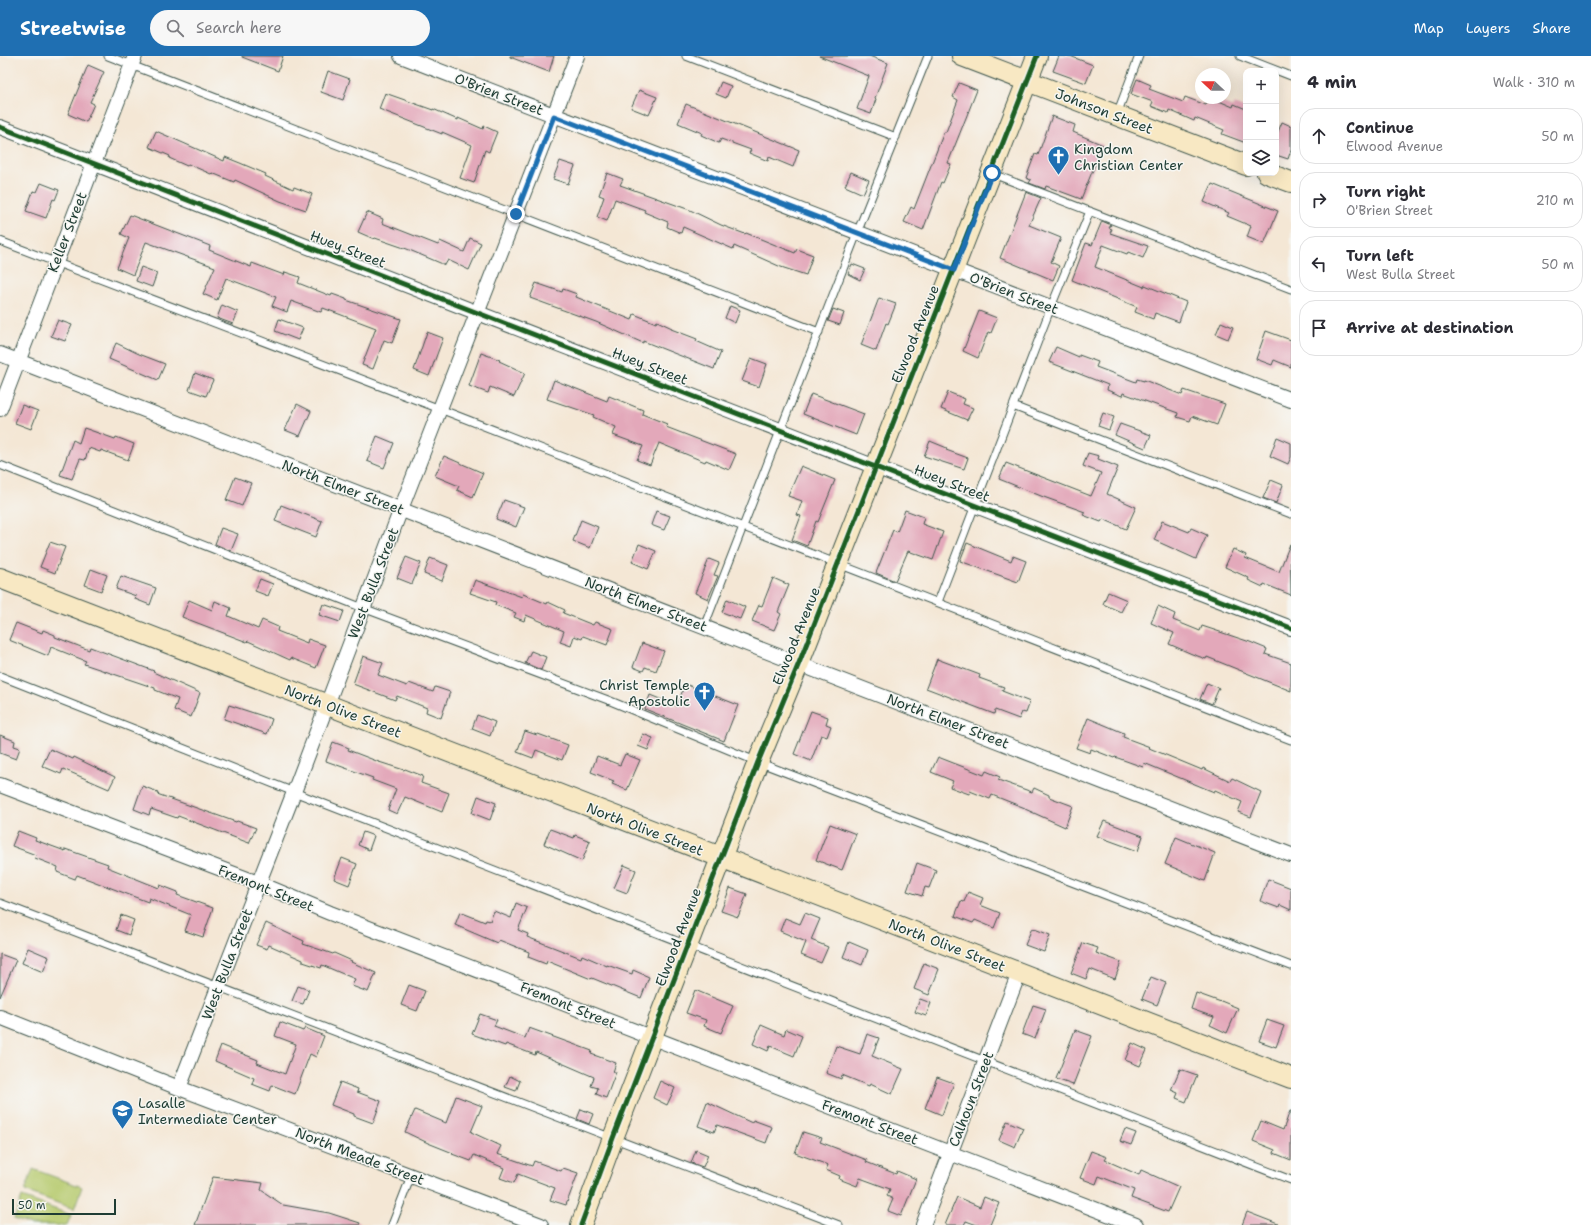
<!DOCTYPE html>
<html lang="en">
<head>
<meta charset="utf-8">
<style>
  :root { --surface:#fff; --page:#f7f7f7; --text:#2b2b33; --muted:#7c7c81; --line:#e1e1e2; --accent:#1f6fb2 }
  body { margin:0; font-family:"Shantell Sans",sans-serif; background:var(--page); color:var(--text) }
  .controls { position:absolute; right:12px; top:12px; display:grid; overflow:hidden; border-radius:8px; box-shadow:0 4px 16px #0002 }
  .controls button { width:36px; height:36px; display:grid; place-items:center; padding:0; border:0; border-bottom:1px solid var(--line); background:var(--surface); color:var(--text); font:20px sans-serif }
  .compass { position:absolute; left:1195px; top:12px; width:36px; height:36px; border-radius:50%; background:var(--surface); box-shadow:0 4px 16px #0002; rotate:292deg }
  .scale { position:absolute; left:12px; bottom:10px; width:104px; box-sizing:border-box; padding-left:4px; border:2px solid #1f3d34; border-top:0; font-size:11px; line-height:14px; white-space:nowrap; color:#1f3d34; -webkit-text-stroke:3px #f6f6f2; paint-order:stroke }
  .stop { position:absolute; width:12px; height:12px; margin:-9px; border:3px solid #1f6fb2; border-radius:50%; background:#fff }
  .stop.end { background:#1f6fb2; border-color:#fff; box-shadow:0 1px 4px #0008 }
  .list { margin:0; padding:0; list-style:none }
  h2 { display:flex; justify-content:space-between; align-items:center; height:52px; margin:0; padding:0 16px; font-size:17px }
  h2 small { font-size:13px; font-weight:400; color:var(--muted) }
  .list li { display:grid; grid-template-columns:26px 1fr auto; gap:12px; align-items:center; box-sizing:border-box; height:56px; margin:0 8px 8px; padding:0 8px; border:1px solid var(--line); border-radius:16px }
  .list b { display:block; font-size:15px; white-space:nowrap }
  .list p { margin:0; font-size:13px; white-space:nowrap; color:var(--muted) }
  .list em { font-size:13px; font-style:normal; color:var(--muted) }
  .icon { flex:none; width:22px; height:22px; fill:none; stroke:currentColor; stroke-width:2; stroke-linecap:round; stroke-linejoin:round }
  .map { position:relative; flex:none; width:1291px; height:1169px; overflow:hidden }
  header { display:flex; align-items:center; gap:24px; box-sizing:border-box; height:56px; padding:0 20px; background:var(--accent); color:#fff }
  header strong { font-size:19px }
  nav { display:flex; gap:22px; margin-inline-start:auto; font-size:14px }
  .search { width:280px; height:36px; background:var(--page); display:flex; align-items:center; gap:10px; box-sizing:border-box; padding:0 14px; border-radius:22px; color:var(--muted); font-size:15px }
  main { display:flex }
  aside { flex:1; background:var(--surface) }
  .map>svg:first-child { display:block }
</style>
</head>
<body>
<header>
<strong>Streetwise</strong>
<div class="search"><svg class="icon" aria-label="search" viewBox="0 0 24 24"><circle cx="10" cy="10" r="6"/><path d="M15 15l6 6"/></svg>Search here</div>
<nav><a>Map</a><a>Layers</a><a>Share</a></nav>
</header>
<main>
<div class="map">
<svg width="1291" height="1169" viewBox="0 0 1291 1169">
  <rect width="100%" height="100%" fill="#f6f6f2"/>
  <filter id="ink" filterUnits="userSpaceOnUse"><feTurbulence type="fractalNoise" baseFrequency=".025" numOctaves="2"/><feDisplacementMap in="SourceGraphic" scale="8" xChannelSelector="R" yChannelSelector="G"/><feConvolveMatrix kernelMatrix="1 2 1 2 8 2 1 2 1" color-interpolation-filters="sRGB"/></filter>
  <filter id="wash" filterUnits="userSpaceOnUse"><feTurbulence type="fractalNoise" baseFrequency=".012" numOctaves="4" result="noise"/><feDisplacementMap in="SourceGraphic" scale="16" xChannelSelector="R" yChannelSelector="G"/><feGaussianBlur stdDeviation="0.9" result="paint"/><feColorMatrix in="noise" values="0 0 0 0 0 0 0 0 0 0 0 0 0 0 0 0 0 1.4 0 .05"/><feComposite in="paint" operator="in"/></filter>
  <g filter="url(#wash)">
    <rect width="100%" height="100%" fill="#f4e7d5"/>
    <!-- green -->
    <path fill="#b7cb6f" stroke="#6b8452" d="M33 1113 82 1131 74 1153 25 1135Z
      M22 1141 71 1159 67 1169H31L14 1163Z"/>
    <g id="blocks">
      <!-- building -->
      <path fill="#e3a8ba" d="M242 0H283L278 15 242 1Z
        M510 0H554L549 16 510 1Z
        M819 0H869L888 7 875 42 876 43 871 58 857 53 869 20Z
        M1059 0H1070L1093 9 1086 27 1053 15Z
        M88 9 104 16 90 46 94 48 86 66 68 58Z
        M328 15 350 23 343 44 321 36Z
        M1137 23 1151 29 1149 33 1183 46 1185 41 1206 49 1209 42H1212L1233 51 1234 48 1246 53V87L1222 78 1224 74 1195 62 1194 65 1169 54 1168 57 1151 50 1153 46 1131 38Z
        M721 26 731 30 726 42 716 38Z
        M959 27 977 34 948 107 951 108 943 127 941 126 923 174 904 166 911 151 914 153 937 94 944 76H946L958 44 953 41Z
        M639 34 657 41 649 59 631 52Z
        M385 37 433 54V53L458 64V62L483 73 484 70 497 76 489 96 485 94 474 127 460 122 472 89 442 76V78L379 53Z
        M686 48 799 94 793 111 769 101 768 105 749 97 751 94 721 83 719 87 701 79 702 77 678 67Z
        M1052 60 1075 69 1073 76 1103 89 1081 143 1046 130 1045 133 1029 127 1031 124 1026 122 1035 98 1038 99Z
        M1282 66 1291 70V94L1288 103 1276 99V81Z
        M156 75 224 105 225 101 240 107 266 118 265 120 293 133 294 131 312 138 306 154 280 145 235 124 234 126 212 117 211 118 188 108 187 110 169 102 170 100 149 91Z
        M560 105 575 110 568 128 553 123Z
        M851 116 869 124 863 138 845 130Z
        M607 117 623 123 620 129 690 154 721 169 745 178 746 177 795 197 797 193 813 199 806 219 781 211 734 190 733 193 683 171 681 177 667 171 668 166 644 156 645 154 615 143 607 165 597 161 604 141 599 139Z
        M41 127 59 134 55 144 53 143 46 162 26 155 33 135 37 136Z
        M1212 128 1278 155 1264 188 1247 181 1251 170 1227 160 1229 157 1204 146Z
        M1026 136 1041 142 1029 169 1061 182 1051 206 1059 210 1053 224 1000 202Z
        M367 156 383 163 382 167 438 189 440 185 464 196 470 182 481 187 469 214 448 204 445 209 407 193 375 182 374 183 358 176Z
        M130 159 210 190 209 194 251 211 252 207 284 219 285 216 300 221 298 227 331 240 332 238 346 243V244L401 263 392 287 384 284 373 313 362 309 376 272 323 252 321 256 291 245 287 256 272 250 276 241 226 222 217 244 203 238 215 211 146 186 133 219 117 212 129 182 121 178Z
        M1102 165 1111 169 1109 172 1112 173 1110 177 1148 190 1143 202 1128 196 1127 198 1103 189 1095 211 1144 231 1145 229 1186 246 1179 266 1155 257 1153 263 1135 256 1137 251 1072 224 1086 187 1092 189Z
        M852 208 865 213 860 224 848 218Z
        M141 211 157 217 152 231 136 225Z
        M536 227 562 236 563 233 577 238 576 241 632 264 634 258 656 267 657 265 672 272 671 273 697 283 696 285 721 296 714 313 643 285V287L596 266 530 242Z
        M879 242 896 248 888 268 886 267 876 295 861 289Z
        M222 249 238 256 233 268 217 262Z
        M730 250 740 254 735 267 725 262Z
        M833 253 844 257 840 269 828 265Z
        M979 255 997 262 991 277 988 276 978 302 963 295Z
        M279 263 303 272 298 284 275 275Z
        M58 264 72 269 65 285 51 280Z
        M1221 266 1233 271 1228 283 1216 278Z
        M1266 275 1291 284V311L1274 304 1272 309 1256 303Z
        M427 276 443 282 429 320 414 314Z
        M116 287 139 298 165 308 158 324 109 303Z
        M1056 291 1079 301V299L1098 306 1096 311 1136 326 1137 323 1144 325V324L1182 339 1184 334 1225 348 1217 369 1192 360 1190 365 1177 361 1178 357 1123 337 1122 340 1107 334 1108 329 1049 306Z
        M481 297 500 304 499 305 525 317 514 341 490 331 488 337 469 330Z
        M751 302 767 308 759 331 742 325Z
        M195 317 213 324 206 340 189 334Z
        M554 324 607 345 609 340 643 354 642 358 667 368 666 371 736 398 729 414 706 404 705 406 659 387 650 409 637 404 643 390 613 379 616 371 593 361 594 359 547 343Z
        M948 336 965 343 963 348 973 352 967 364 941 353Z
        M811 338 864 358 856 379 803 358Z
        M297 348 311 355 300 380 285 374Z
        M22 349 38 355 31 373 15 367Z
        M1103 357 1114 361 1109 374 1098 370Z
        M1120 368 1151 379 1145 392 1115 379Z
        M84 372 115 383 116 381 134 388 128 404 101 394 100 396 89 392 85 404 80 403 72 423 60 419 73 384 79 387Z
        M377 380 394 387 384 412 367 405Z
        M1277 381 1291 387V401L1288 408 1270 400Z
        M930 385 947 392 946 394 968 402 964 413 924 400Z
        M1088 397 1099 400 1098 403 1118 411 1107 438 1136 451 1126 473 1103 463 1101 466 1083 459 1085 456 1041 440 999 423 1006 407 1091 440 1101 417 1083 410Z
        M444 400 483 417 473 441 457 434 459 430 435 420Z
        M801 410 835 424 818 466 816 465 807 490 792 484 801 460 797 459 802 445 788 440Z
        M235 421 251 427 242 450 226 444Z
        M1271 424 1283 429 1276 447 1263 442Z
        M504 444 524 451 516 471 496 463Z
        M281 449 322 465 316 481 275 465Z
        M905 454 924 461 922 468 943 476 933 504 908 495 895 525 876 517 893 474 897 476Z
        M656 455 670 460 664 474 651 469Z
        M581 464 598 471 590 492 573 485Z
        M1162 465 1189 476 1191 472 1207 479 1196 503 1154 484Z
        M221 472 238 478 231 495 215 488Z
        M50 486 65 491 55 517 40 511Z
        M967 487 1011 505 1013 500 1026 505 1018 526 960 505Z
        M639 488 656 495 648 513 632 506Z
        M1290 488 1291 539 1264 528 1263 531 1248 524 1249 522 1225 511 1233 493 1246 499 1245 502 1279 516Z
        M406 501 421 507 412 528 397 522Z
        M430 502 448 509 442 525 424 518Z
        M709 503 719 507 714 519 718 520 708 543 695 537Z
        M91 513 107 519 101 535 85 529Z
        M121 520 156 532 150 549 135 543 136 540 116 533Z
        M773 522 789 529 778 556 781 558 774 574 752 565 759 549 762 550Z
        M260 523 273 528 268 540 255 535Z
        M475 524 522 541 523 538 547 548 548 546 565 554 563 557 593 569 595 566 613 573 607 589 583 580 582 583 574 580 571 590 560 586 564 575 526 559 524 565 514 561 516 557 495 549 496 546 470 537Z
        M1108 536 1127 544 1121 556 1103 548Z
        M727 543 745 551 740 563 722 556Z
        M189 544 212 554 215 545 231 552 228 560 258 573 262 564 278 571 277 575 307 587 308 583 325 589 316 612 291 602 290 604 248 585 247 586 182 561Z
        M323 548 344 555 340 566 319 559Z
        M1158 550 1175 558 1173 564 1200 575 1202 570 1250 586 1267 593 1265 598 1291 607V635L1207 601 1206 603 1192 598 1169 588 1174 577 1151 567Z
        M16 567 42 577 43 574 55 579V581L89 594 90 591 154 615 153 616 200 637 191 661 174 654 178 643 155 634V632L84 608 86 605 51 591 48 600 9 584Z
        M642 587 664 595 656 615 645 611 643 615 633 611Z
        M531 595 546 601 541 614 525 607Z
        M363 600 383 607 378 619 407 630 409 627 433 636 435 631 450 636 441 662 426 656 427 652 397 640 395 644 353 628Z
        M937 603 980 619 979 622 1004 631 1002 635 1030 646 1026 657 1022 656 1019 663 995 654 994 658 926 632Z
        M1207 627 1219 632 1212 648 1200 643Z
        M685 628 738 649 724 685 645 653 650 639 677 650Z
        M229 649 272 663 267 678 224 663Z
        M811 655 828 661 826 668 831 670 827 681 821 679 811 705 794 698Z
        M477 659 495 666 490 680 472 673Z
        M1088 662 1124 677 1123 681 1150 691 1149 692 1202 714 1203 712 1230 725 1232 722 1261 736 1251 761 1238 756 1242 746 1215 734 1214 736 1144 707 1143 711 1115 701 1114 702 1091 693 1090 697 1076 692Z
        M525 675 537 679 538 678 568 689 562 704 536 694 533 702 517 696Z
        M643 678 653 682 648 694 638 690Z
        M0 679 15 685 14 690 20 692 16 703 0 697Z
        M333 686 349 692 348 694 379 706 404 714 405 713 423 720 421 727 449 737 442 756 405 741 397 758 388 754 396 733 372 724 373 722 326 705Z
        M50 693 73 703 74 701 115 721 109 733 63 713 61 718 42 710Z
        M625 698 640 704 627 734 612 728 614 725 591 716 597 700 620 709Z
        M938 701 984 719 986 715 1000 721 998 724 1032 736 1034 732 1049 739V741L1073 750 1065 771 1025 753V752L992 739 990 743 970 735 969 738 950 731 953 725 931 716Z
        M142 730 158 736 157 738 236 766 237 765 256 772 249 787 178 760 177 762 151 753 149 759 134 753Z
        M478 740 496 747 490 764 472 757Z
        M1104 765 1143 780 1138 795 1097 780Z
        M830 768 856 778 842 814 816 804Z
        M550 773 574 782 575 779 590 785 582 805 544 788Z
        M18 775 36 782 35 784 65 795V793L108 808 107 811 159 832 160 829 178 836 177 839 213 852 203 881 185 875 191 859 149 842 148 846 77 819 75 823 57 816 58 811 35 802 36 799 12 790Z
        M363 776 374 780 369 794 358 789Z
        M1176 781 1215 797 1205 825 1165 808Z
        M342 802 357 808 349 829 334 823Z
        M917 807 936 814 929 832 925 831 922 840 907 835Z
        M624 809 636 814 627 837 614 832Z
        M1268 823 1291 832V854L1280 849 1279 852 1260 845Z
        M730 832 747 838 738 861 721 855Z
        M968 836 983 842 980 849 1000 857 994 872 975 864 973 867 955 860 961 845 964 846Z
        M516 847 527 852 518 874 528 878 527 881 581 902 582 899 607 910V909L632 918 633 914 649 921 641 942 592 922 591 923 547 905 546 908 528 901 529 896 499 884 497 887 455 869 460 856 485 866 486 864 490 865 494 855 511 862Z
        M805 857 820 863 811 884 828 891 821 907 801 899 806 886 780 875 785 862 800 868Z
        M121 859 134 864 129 879 116 874Z
        M266 867 304 885 303 888 333 898 334 897 352 905 351 906 376 917 368 936 352 930 355 923 322 909 321 912 303 906V904L269 889 267 893 256 889Z
        M1032 872 1050 879 1044 896 1025 889Z
        M849 886 868 894 862 909 843 901Z
        M1083 887 1098 892 1096 897 1121 906 1115 923 1090 913 1086 923 1071 917Z
        M28 892 49 901 43 916 22 907Z
        M0 898 16 904 0 941Z
        M924 907 939 913 929 939 914 933Z
        M1151 921 1166 927 1157 949 1142 943Z
        M409 929 425 935 417 955 401 949Z
        M298 930 309 934 303 948 292 945Z
        M695 934 733 950 721 977 704 970 706 964 686 957Z
        M1196 937 1221 946V945L1238 952 1227 977 1210 969 1214 961 1191 953Z
        M920 943 931 947 926 960 915 956Z
        M1033 949 1046 953 1035 983 1022 978Z
        M480 958 497 964 494 970 525 982 529 972 592 995 591 998 616 1007 613 1016H616L606 1042 596 1038 598 1032 591 1030 594 1021 536 996 535 999 506 988 505 990 472 978Z
        M1267 964 1284 970 1276 991 1259 985Z
        M280 966 303 975 305 972 324 980 316 1001 310 998 295 1038 272 1029 270 1035 252 1028 254 1022 215 1005 221 989 258 1004 257 1007 285 1018 296 988 275 980Z
        M761 969 784 979 786 973 802 980 794 1000 770 990 768 995 753 988Z
        M1075 974 1092 980 1073 1029 1056 1023Z
        M867 978 879 982 872 1000 903 1013 892 1038 870 1028 869 1030 842 1019 841 1023 826 1017 836 990 860 998Z
        M1132 987 1147 994 1140 1010 1125 1004Z
        M1180 1013 1197 1019 1186 1046 1176 1042 1178 1037 1171 1034Z
        M510 1020 520 1025 516 1035 505 1031Z
        M937 1021 954 1027 942 1059 925 1052Z
        M660 1025 675 1032 667 1049 653 1042Z
        M340 1026 358 1033 357 1036 381 1045 373 1067 354 1060V1058L331 1049Z
        M456 1040 482 1050 471 1076 501 1090 497 1098 532 1110 534 1105 561 1115 563 1112 578 1117 566 1149 550 1144 555 1132 518 1118 514 1127 500 1122 504 1112 474 1099 471 1105 452 1098 453 1097 428 1087 405 1076 415 1054 446 1067Z
        M707 1046 752 1067 753 1064 772 1071 766 1087 717 1069 714 1076 698 1070Z
        M581 1053 593 1058 589 1068 577 1063Z
        M1290 1055H1291V1104L1274 1097 1275 1094 1253 1085 1261 1065 1283 1074Z
        M1007 1065 1023 1072 1015 1091 999 1084Z
        M1125 1073 1136 1077 1131 1089 1120 1085Z
        M803 1076 822 1082 820 1086 867 1104 866 1106 896 1118 897 1115 916 1123 901 1160 888 1155 893 1143 887 1140 890 1133 860 1122 857 1130 839 1123 840 1120 826 1114 828 1109 795 1097Z
        M696 1094 708 1099 703 1111 691 1107Z
        M1091 1095 1107 1101 1105 1104 1139 1119 1141 1114 1179 1131 1168 1156 1131 1142 1134 1134 1099 1120 1096 1128 1080 1122Z
        M213 1121 263 1127 261 1134 283 1149 329 1157 360 1167 359 1169H195Z
        M957 1141 980 1151 984 1141 999 1147 990 1169H977L966 1165 964 1169H945Z
        M1247 1156 1278 1168V1169H1242Z"/>
    </g>
  </g>
  <g filter="url(#ink)">
    <use href="#blocks" fill-opacity="0" stroke="#3f564c" stroke-width="1"/>
    <g fill="none" stroke-linecap="round" stroke-linejoin="round">
      <defs>
        <path id="lane" d="M108 0 819 276
          M686 0 896 81
          M1240 0 1291 20
          M1117 58 1139 0
          M993 118 1291 233
          M0 185 440 353 1291 684
          M1013 350 1291 458
          M0 409 363 552 608 644 758 706 1291 910
          M938 546 1051 251 1090 155
          M704 571 857 177 928 0
          M0 620 294 736 1291 1124
          M0 847 839 1169
          M392 1169 411 1120"/>
        <path id="street" d="M401 0 1291 344
          M0 71 478 257 1291 572
          M0 298 1291 799
          M0 353 135 0
          M0 729 258 827 330 857 1136 1169
          M0 961 179 1032 541 1169
          M179 1032 294 736 401 453 577 0
          M923 1169 1019 917"/>
        <path id="secondary" d="M962 0 1246 109
          M1267 117 1291 126
          M0 522 1291 1022
          M581 1169 613 1082 758 706 799 607 1037 0"/>
      </defs>
      <!-- lane casing -->
      <use href="#lane" stroke="#3f564c" stroke-width="9"/>
      <!-- street casing -->
      <use href="#street" stroke="#3f564c" stroke-width="16"/>
      <!-- secondary casing -->
      <use href="#secondary" stroke="#3f564c" stroke-width="22"/>
      <!-- lane -->
      <use href="#lane" stroke="#fff" stroke-width="7"/>
      <!-- street -->
      <use href="#street" stroke="#fff" stroke-width="14"/>
      <!-- secondary -->
      <use href="#secondary" stroke="#f8e8c3" stroke-width="20"/>
      <defs>
        <path id="cycleway" d="M0 71 478 257 1291 572
          M581 1169 613 1082 758 706 799 607 1037 0"/>
      </defs>
      <!-- cycleway casing -->
      <use href="#cycleway" stroke="#f6f6f2" stroke-width="8"/>
      <!-- cycleway -->
      <use href="#cycleway" stroke="#1b5e20" stroke-width="5"/>
    </g>
  </g>
  <g fill="none" stroke-linecap="round" stroke-linejoin="round" filter="url(#ink)">
    <!-- route -->
    <path stroke="#1f6fb2" stroke-width="5" d="M516 158 554 60 954 214 992 117"/>
  </g>
  <!-- icons -->
  <defs>
    <symbol id="church-pin" viewBox="-11 -11 22 30"><path d="M0 17L-7.5 6A9.5 9.5 0 1 1 7.5 6Z" fill="#1f6fb2" stroke="#f6f6f2"/><path d="M-1.2-6h2.4v3.5h3.3v2.4h-3.3V6h-2.4V-.1h-3.3v-2.4h3.3Z" fill="#fff"/></symbol>
    <symbol id="school-pin" viewBox="-11 -11 22 30"><path d="M0 17L-7.5 6A9.5 9.5 0 1 1 7.5 6Z" fill="#1f6fb2" stroke="#f6f6f2"/><path d="M0-5L7-2L0 1L-7-2ZM-4 1L0 2.5L4 1V4Q0 6-4 4Z" fill="#fff"/></symbol>
  </defs>
  <g fill-rule="evenodd">
    <use href="#church-pin" x="1046" y="88" width="25" height="34"/>
    <use href="#church-pin" x="692" y="624" width="25" height="34"/>
    <use href="#school-pin" x="110" y="1042" width="25" height="34"/>
  </g>
  <g text-anchor="middle" stroke-width="3" stroke-linejoin="round" paint-order="stroke">
    <!-- street labels -->
    <g font-size="14" fill="#1f3d34" stroke="#f6f6f2">
      <text transform="translate(499 38) rotate(21)" y="5">O'Brien Street</text>
      <text transform="translate(1104 55) rotate(21)" y="5">Johnson Street</text>
      <text transform="translate(67 176) rotate(-69)" y="5">Keller Street</text>
      <text transform="translate(348 193) rotate(21)" y="5">Huey Street</text>
      <text transform="translate(1014 237) rotate(21)" y="5">O'Brien Street</text>
      <text transform="translate(915 278) rotate(-68)" y="5">Elwood Avenue</text>
      <text transform="translate(650 310) rotate(21)" y="5">Huey Street</text>
      <text transform="translate(952 427) rotate(21)" y="5">Huey Street</text>
      <text transform="translate(343 431) rotate(21)" y="5">North Elmer Street</text>
      <text transform="translate(373 527) rotate(-69)" y="5">West Bulla Street</text>
      <text transform="translate(646 548) rotate(21)" y="5">North Elmer Street</text>
      <text transform="translate(796 580) rotate(-68)" y="5">Elwood Avenue</text>
      <text transform="translate(343 655) rotate(21)" y="5">North Olive Street</text>
      <text transform="translate(948 665) rotate(21)" y="5">North Elmer Street</text>
      <text transform="translate(645 773) rotate(21)" y="5">North Olive Street</text>
      <text transform="translate(266 832) rotate(22)" y="5">Fremont Street</text>
      <text transform="translate(678 881) rotate(-69)" y="5">Elwood Avenue</text>
      <text transform="translate(947 889) rotate(21)" y="5">North Olive Street</text>
      <text transform="translate(227 908) rotate(-69)" y="5">West Bulla Street</text>
      <text transform="translate(568 949) rotate(22)" y="5">Fremont Street</text>
      <text transform="translate(971 1043) rotate(-69)" y="5">Calhoun Street</text>
      <text transform="translate(870 1066) rotate(21)" y="5">Fremont Street</text>
      <text transform="translate(360 1100) rotate(21)" y="5">North Meade Street</text>
    </g>
    <!-- poi labels -->
    <g font-size="14" fill="#1f3d34" stroke="#f6f6f2" text-anchor="start">
      <text x="1074" y="98">Kingdom<tspan x="1074" dy="16">Christian Center</tspan></text>
      <text x="690" y="634" text-anchor="end">Christ Temple<tspan x="690" dy="16">Apostolic</tspan></text>
      <text x="138" y="1052">Lasalle<tspan x="138" dy="16">Intermediate Center</tspan></text>
    </g>
  </g>
</svg>
<div class="controls">
<button>+</button>
<button>−</button>
<button><svg class="icon" aria-label="layers" viewBox="0 0 24 24"><path d="M12 4l9 5-9 5-9-5zM3 14l9 5 9-5"/></svg></button>
</div>
<svg class="compass" viewBox="-18 -18 36 36"><path d="M0-13l5 13h-10z" fill="#e53935"/><path d="M0 13l5-13h-10z" fill="#7c7c81"/></svg>
<div class="scale">50 m</div>
<div class="stop" style="left:992px;top:117px"></div>
<div class="stop end" style="left:516px;top:158px"></div>
</div>
<aside>
<h2>4 min<small>Walk · 310 m</small></h2>
<ul class="list">
<li><svg class="icon" aria-label="ahead" viewBox="0 0 24 24"><path d="M12 20V5M6 11l6-6 6 6"/></svg><div><b>Continue</b><p>Elwood Avenue</p></div><em>50 m</em></li>
<li><svg class="icon" aria-label="right" viewBox="0 0 24 24"><path d="M7 20v-9h11M14 6l5 5-5 5"/></svg><div><b>Turn right</b><p>O'Brien Street</p></div><em>210 m</em></li>
<li><svg class="icon" aria-label="left" viewBox="0 0 24 24"><path d="M17 20v-9H6M10 6l-5 5 5 5"/></svg><div><b>Turn left</b><p>West Bulla Street</p></div><em>50 m</em></li>
<li><svg class="icon" aria-label="arrive" viewBox="0 0 24 24"><path d="M6 21V4h12l-3 4 3 4H6"/></svg><div><b>Arrive at destination</b></div></li>
</ul>
</aside>
</main>
</body>
</html>
